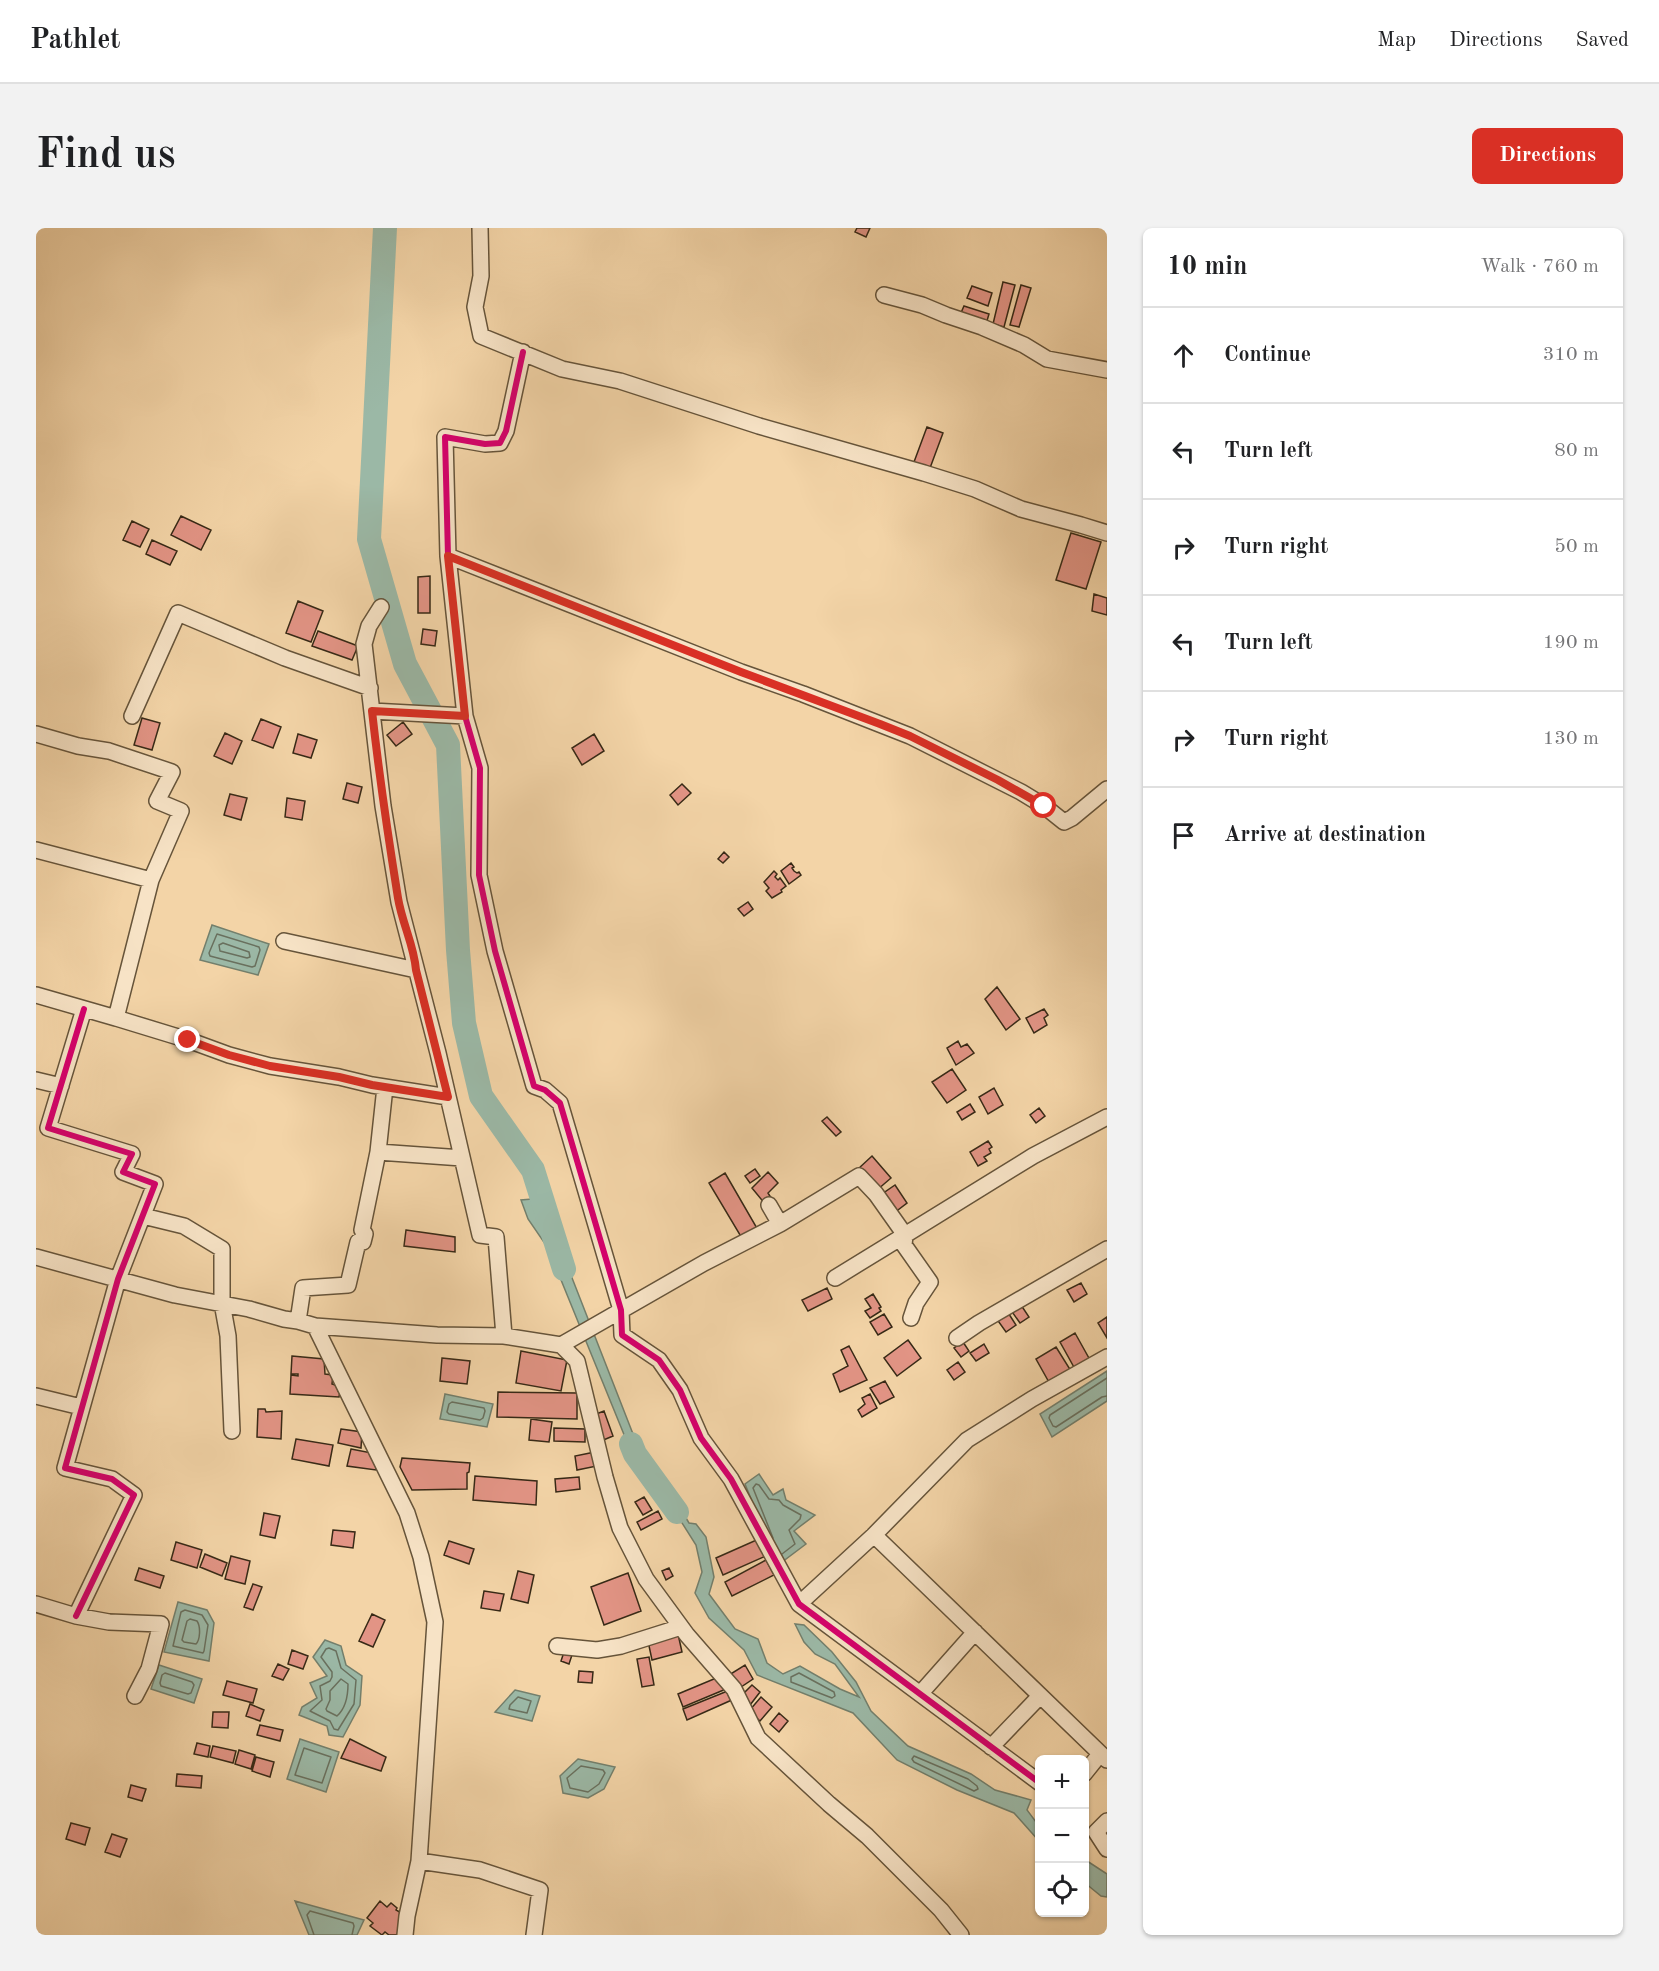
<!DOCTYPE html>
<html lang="en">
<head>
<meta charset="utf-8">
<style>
  :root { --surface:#fff; --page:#f2f2f2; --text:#202124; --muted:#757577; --line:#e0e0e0; --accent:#d93025 }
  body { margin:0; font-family:"Old Standard TT",serif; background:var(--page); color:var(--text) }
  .controls { position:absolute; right:18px; bottom:18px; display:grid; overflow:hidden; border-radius:9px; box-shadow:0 2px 4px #0004 }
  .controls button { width:54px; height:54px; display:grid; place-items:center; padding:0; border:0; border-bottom:2px solid var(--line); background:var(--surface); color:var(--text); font:30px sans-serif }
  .stop { position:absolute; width:18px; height:18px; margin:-14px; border:4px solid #d93025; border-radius:50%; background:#fff }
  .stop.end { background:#d93025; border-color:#fff; box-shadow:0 2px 6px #0008 }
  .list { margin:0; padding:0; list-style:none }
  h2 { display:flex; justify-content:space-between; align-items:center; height:78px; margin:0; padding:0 24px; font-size:26px }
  h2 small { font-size:20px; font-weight:400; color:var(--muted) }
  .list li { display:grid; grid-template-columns:39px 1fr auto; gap:18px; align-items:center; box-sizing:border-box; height:96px; padding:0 24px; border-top:2px solid var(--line) }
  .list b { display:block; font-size:22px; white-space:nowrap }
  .list em { font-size:20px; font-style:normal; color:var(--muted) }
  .icon { flex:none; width:33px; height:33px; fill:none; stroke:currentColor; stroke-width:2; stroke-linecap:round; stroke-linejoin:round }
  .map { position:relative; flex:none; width:1071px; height:1707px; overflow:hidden; border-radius:9px }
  header { display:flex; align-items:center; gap:36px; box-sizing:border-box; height:84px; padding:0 30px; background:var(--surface); border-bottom:2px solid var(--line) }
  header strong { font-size:28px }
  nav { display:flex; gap:33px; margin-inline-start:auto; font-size:21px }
  .intro { display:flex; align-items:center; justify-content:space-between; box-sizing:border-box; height:144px; padding:0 36px }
  h1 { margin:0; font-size:42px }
  .button { padding:15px 27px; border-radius:9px; background:var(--accent); color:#fff; font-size:21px; font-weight:700 }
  main { display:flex; gap:36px; padding:0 36px }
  aside { flex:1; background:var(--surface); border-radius:9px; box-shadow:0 2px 4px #0004 }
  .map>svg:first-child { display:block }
</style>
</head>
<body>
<header>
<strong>Pathlet</strong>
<nav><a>Map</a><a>Directions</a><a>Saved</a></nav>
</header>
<div class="intro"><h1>Find us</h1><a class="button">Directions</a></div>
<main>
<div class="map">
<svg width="1071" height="1707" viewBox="0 0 1071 1707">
  <rect width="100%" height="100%" fill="#f3d4a7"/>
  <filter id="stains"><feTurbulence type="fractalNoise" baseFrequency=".00333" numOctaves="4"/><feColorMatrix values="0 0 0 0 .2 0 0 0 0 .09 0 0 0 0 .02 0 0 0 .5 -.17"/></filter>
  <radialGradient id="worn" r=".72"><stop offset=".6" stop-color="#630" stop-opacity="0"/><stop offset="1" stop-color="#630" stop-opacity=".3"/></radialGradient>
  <!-- water -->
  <path fill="#9bb8a6" stroke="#737f6c" stroke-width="1.5" d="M176 697 233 716 222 747 164 732Z
    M496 971 500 987 522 1014 615 1252 637 1268 653 1295 660 1296 670 1309 678 1349 673 1366 699 1401 722 1411 731 1435 747 1446 764 1438 804 1461 823 1469 799 1436 779 1426 768 1414 759 1396 768 1397 796 1424 820 1454 835 1483 872 1518 935 1546 959 1562 995 1572 991 1582 1003 1598V1613L978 1585 921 1562 861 1532 817 1485 721 1447 708 1422 673 1390 659 1365 666 1344 660 1317 641 1287 609 1258 512 1020 492 991 485 972Z
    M1071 1143V1173L1016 1209 1004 1186Z
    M409 1166 457 1176 451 1199 404 1191Z
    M723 1246 737 1267 747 1261 750 1272 779 1287 758 1303 770 1316 742 1337 709 1256Z
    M142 1374 171 1382 178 1395 173 1433 128 1424Z
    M289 1412 305 1418 310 1437 326 1448 324 1477 307 1509 293 1507 291 1498 263 1487 266 1479 281 1470 274 1455 291 1448 277 1429Z
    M123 1437 166 1451 158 1475 115 1461Z
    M479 1462 504 1468 496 1493 459 1484Z
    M264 1511 303 1524 290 1564 251 1551Z
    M542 1531 579 1539 568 1561 552 1570 527 1565 524 1548Z
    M1048 1631 1071 1646V1669L1065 1668 1049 1655Z
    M259 1673 328 1692 321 1707H273Z"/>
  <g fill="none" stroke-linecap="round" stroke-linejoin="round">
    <!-- shore -->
    <path stroke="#69705e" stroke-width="1.5" d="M181 706 223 719 224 722 219 738 216 739 174 728 173 725Z
      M187 715 213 724 214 729 211 730 184 723 183 717Z
      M1071 1150 1014 1187 1013 1190 1017 1198 1020 1199 1066 1169 1071 1168
      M416 1174 448 1180 449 1183 447 1190 444 1192 413 1186 411 1184 413 1176Z
      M737 1310 717 1260 720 1256 723 1257 733 1271 743 1272 747 1277 765 1287 764 1291 753 1302 759 1316 746 1326
      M149 1382 166 1387 172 1397 168 1423 167 1425 137 1418 145 1384Z
      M154 1391 161 1393C165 1399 164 1412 160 1416L148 1414 146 1412 151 1393Z
      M293 1420 300 1423 305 1440 320 1452 318 1476 302 1502 298 1501 294 1493 274 1483 286 1472 284 1458 294 1453 296 1449V1444L285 1429 290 1421Z
      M129 1445 156 1454 158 1457 155 1465 152 1466 125 1458 124 1455 126 1447Z
      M763 1445 798 1464 799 1468 796 1470 755 1454V1449Z
      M305 1451 312 1456C312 1468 310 1480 301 1488L291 1483 290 1481 294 1472V1463Z
      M482 1469 495 1473 491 1485 473 1481 474 1477Z
      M268 1520 295 1529 286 1555 259 1547Z
      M878 1528 932 1551 941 1558 942 1561 938 1563 878 1534 876 1531Z
      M545 1538 567 1542 569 1545 563 1556 552 1564 534 1560 531 1550Z
      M278 1707 271 1687 274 1683 317 1695 318 1698 316 1707"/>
    <!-- river -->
    <path stroke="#9bb8a6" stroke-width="24" d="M349 0 333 311 369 436 412 517 422 722 428 795 445 868 497 942 528 1041
      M595 1216 599 1226 641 1284"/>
  </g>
  <!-- building -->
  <path fill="#e29485" stroke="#372916" stroke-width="1.5" d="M821 0H834L830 9 819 4Z
    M967 54 979 57 968 99 957 96Z
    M985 57 995 60 983 99 974 97Z
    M936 58 956 65 952 78 931 70Z
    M928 78 953 86 950 96 924 87Z
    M891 199 907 205 894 240 878 234Z
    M145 288 175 302 165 322 135 307Z
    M96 293 113 301 104 319 87 312Z
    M1035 305 1065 314 1050 361 1020 352Z
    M116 312 141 323 134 337 110 326Z
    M394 348V385H382V349Z
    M1058 366 1071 370V387L1056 383Z
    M262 373 287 383 275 414 250 405Z
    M387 401 401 403 399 418 385 416Z
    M282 403 322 418 316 432 276 418Z
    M106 490 124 495 116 522 98 517Z
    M225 491 245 499 237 520 216 512Z
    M367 494 376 506 360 518 351 507Z
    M189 505 206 513 196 536 178 528Z
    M262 506 281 512 275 530 257 525Z
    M558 506 568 523 546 537 536 520Z
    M311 555 326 559 322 575 307 571Z
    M646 556 655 565 642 577 634 567Z
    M194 566 211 570 205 592 188 587Z
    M251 570 269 573 266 592 249 589Z
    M688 624 693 629 687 635 682 631Z
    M755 635 758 639 756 640 758 643 761 645 763 644 765 647 753 656 745 643Z
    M738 643 741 646 739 649 742 652 744 650 750 658 745 662 746 664 736 670 730 663 733 660 728 654Z
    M712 674 717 681 708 688 702 681Z
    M961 759 984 791 970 802 949 771Z
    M1008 781 1012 787 1008 790 1011 797 998 805 990 790Z
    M922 813 925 819 931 816 938 825 920 837 911 820Z
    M916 841 930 862 911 875 896 854Z
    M958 860 967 877 952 886 943 869Z
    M934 876 939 884 926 892 921 884Z
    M1003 880 1009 888 1000 895 994 887Z
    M791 889 805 904 800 908 786 893Z
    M952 913 956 919 953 921 955 925 948 929 951 933 942 938 934 924Z
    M836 928 855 950 841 962 822 941Z
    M719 941 724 948 714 955 709 948Z
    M732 944 742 955 732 965 737 973 730 977 716 960Z
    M689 945 722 1002 707 1012 673 955Z
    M859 957 871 975 858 985 846 966Z
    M370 1002 419 1009V1024L368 1018Z
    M1045 1055 1051 1066 1038 1074 1031 1062Z
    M791 1060 796 1071 772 1083 766 1072Z
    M837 1066 845 1079 843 1080 845 1083 834 1090 829 1083 835 1080 829 1071Z
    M983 1074 993 1089 984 1095 974 1081Z
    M971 1083 980 1097 970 1104 960 1090Z
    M848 1086 856 1099 842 1107 834 1094Z
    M1071 1089V1110L1062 1095Z
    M1039 1105 1054 1132 1039 1141 1024 1114Z
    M872 1112 885 1130 861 1148 848 1130Z
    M927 1114 933 1123 925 1129 918 1120Z
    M948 1116 953 1125 940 1133 934 1125Z
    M813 1118 831 1152 804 1164 797 1146 812 1138 805 1122Z
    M1020 1119 1035 1143 1014 1156 1000 1131Z
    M485 1123 531 1132 525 1163 480 1155Z
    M256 1128 288 1131 289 1146 297 1147 296 1156 302 1158V1163H304L303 1169 254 1166 255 1147 262 1148V1146H255Z
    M406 1130 434 1133 431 1156 404 1153Z
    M922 1134 929 1144 918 1152 911 1142Z
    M849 1153 858 1169 844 1176 834 1160Z
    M462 1164 541 1165V1191L461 1189Z
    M834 1166 841 1180 826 1189 822 1182 829 1176 826 1170Z
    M222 1181H229L230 1184 246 1183 245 1211 221 1209Z
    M568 1183 577 1208 565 1213 555 1188Z
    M495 1191 516 1194 513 1214 493 1212Z
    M518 1200 549 1201V1214L518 1213Z
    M305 1201 326 1204 325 1220 302 1215Z
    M260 1211 297 1217 293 1238 256 1231Z
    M315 1221 341 1226 340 1242 311 1238Z
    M559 1224 561 1238 541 1242 539 1228Z
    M366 1230 434 1235 433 1244 431 1245V1261L376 1262 364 1239Z
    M439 1248 501 1253 500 1277 437 1272Z
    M543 1249 544 1261 520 1264 519 1251Z
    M608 1269 616 1282 607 1287 599 1274Z
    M622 1283 626 1291 605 1302 601 1294Z
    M228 1285 244 1288 239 1310 224 1307Z
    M297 1302 319 1304 317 1320 295 1317Z
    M725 1310 732 1327 687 1347 680 1330Z
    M413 1313 438 1321 433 1336 408 1327Z
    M140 1314 166 1322 161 1340 135 1332Z
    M169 1326 191 1335 186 1348 164 1339Z
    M195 1328 214 1333 209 1356 189 1351Z
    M730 1332 738 1347 696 1368 689 1354Z
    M103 1340 128 1348 124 1360 99 1352Z
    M633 1340 637 1348 630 1352 626 1343Z
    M482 1343 498 1347 492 1375 475 1371Z
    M592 1345 605 1383 568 1397 555 1359Z
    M217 1356 226 1359 217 1382 208 1379Z
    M448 1363 468 1366 464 1383 445 1380Z
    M336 1386 349 1392 337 1419 323 1413Z
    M642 1406 646 1424 616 1432 612 1413Z
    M256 1422 272 1428 267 1441 252 1436Z
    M528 1424 536 1427 533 1436 525 1433Z
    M613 1429 618 1457 606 1459 601 1431Z
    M242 1436 253 1441 247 1452 236 1448Z
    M709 1437 717 1451 702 1461 693 1447Z
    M543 1443 557 1444 556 1455 542 1454Z
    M685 1448 690 1461 647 1479 642 1466Z
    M191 1453 221 1461 217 1475 187 1467Z
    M716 1457 724 1464 711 1481 705 1468Z
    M694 1462 698 1471 651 1492 647 1481Z
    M725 1469 736 1479 724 1493 713 1483Z
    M214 1476 228 1482 224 1493 210 1488Z
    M177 1484H193L192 1500 176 1499Z
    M743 1485 752 1493 743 1504 734 1496Z
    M224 1497 247 1502 244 1513 221 1507Z
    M314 1511 350 1529 345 1543 305 1530Z
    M161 1515 174 1518 172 1529 158 1526Z
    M177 1518 200 1523 197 1535 174 1529Z
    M203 1522 219 1527 215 1541 199 1536Z
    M220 1529 238 1534 234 1549 216 1543Z
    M141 1546 166 1548 165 1560 140 1558Z
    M95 1557 110 1561 106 1573 92 1569Z
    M35 1595 54 1600 49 1617 30 1611Z
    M76 1606 91 1611 84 1629 69 1624Z
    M344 1673 351 1679 355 1675 361 1680 360 1682 367 1686 364 1707H353L349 1704 346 1707 334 1698 337 1695 331 1690Z"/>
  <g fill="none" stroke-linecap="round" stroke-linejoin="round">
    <defs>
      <path id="street" d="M444 0 445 48 439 79 445 108 526 141 584 153 723 198 888 245 939 261 985 281 1045 297 1071 305
        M848 67 886 77 910 87 946 99 988 117 1011 131 1071 142
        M487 124 470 203 464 215 449 216 409 209 412 328 429 488 444 540 443 647 459 723 498 858 509 862 524 875 585 1082 586 1107 623 1132 644 1162 665 1210 695 1251 763 1376 1004 1555
        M412 328 705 444 767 466 874 508 985 564 1008 578 1028 594 1036 590 1071 561
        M345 379 333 398 328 416 347 578 363 674 402 825 444 1007 460 1009 468 1108
        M336 483 429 488
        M96 488 142 385 249 430 334 460
        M0 506 42 518 73 523 136 544 121 573 145 583 115 652 80 790 0 767
        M0 622 115 652
        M248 713 380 742
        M80 790 152 812 193 827 234 838 303 849 336 857 412 869
        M0 852 25 858
        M349 859 342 924 426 930
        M107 988 148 998 186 1021V1075L192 1108 196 1203
        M744 996 823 948 840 966 869 1007 997 928 1071 889
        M0 1029 139 1067 213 1081 248 1091 262 1093 279 1098 401 1107 468 1108 525 1117 541 1133 569 1249 584 1300 610 1351 651 1407 698 1461 722 1510 793 1576 831 1608 905 1682 925 1707
        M799 1050 869 1007 868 1017 894 1054 880 1075 875 1090
        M262 1093 267 1060 312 1057 322 1014H327L329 1006 326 1002 342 924
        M279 1098 371 1285 385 1329 399 1394 383 1633 371 1688 369 1707
        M921 1110 943 1095 1071 1021
        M525 1117 668 1035 744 996 733 977
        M0 1168 45 1179
        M838 1307 1071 1532
        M0 1376 40 1388 73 1394 125 1396 113 1441 99 1468
        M763 1376 838 1307 931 1212 996 1171 1071 1129
        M40 1388 98 1267 76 1251 29 1240 82 1051 119 956 87 944 96 926 12 900 48 781
        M521 1418 561 1422 585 1418 645 1399
        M884 1466 939 1404
        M955 1519 1004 1468
        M1048 1546 1064 1526
        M1071 1593 1060 1604 1071 1621
        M383 1633 444 1642 504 1662 498 1707"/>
    </defs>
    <!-- street casing -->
    <use href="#street" stroke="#66543a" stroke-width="18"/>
    <!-- street -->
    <use href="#street" stroke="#f7e3c6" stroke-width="15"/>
    <defs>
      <path id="cycleway" d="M487 124 470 203 464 215 449 216 409 209 412 328 429 488 444 540 443 647 459 723 498 858 509 862 524 875 585 1082 586 1107 623 1132 644 1162 665 1210 695 1251 763 1376 1004 1555
        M40 1388 98 1267 76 1251 29 1240 82 1051 119 956 87 944 96 926 12 900 48 781"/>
    </defs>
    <!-- cycleway casing -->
    <use href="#cycleway" stroke="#f7e3c6" stroke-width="10"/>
    <!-- cycleway -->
    <use href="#cycleway" stroke="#d6006c" stroke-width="6"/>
  </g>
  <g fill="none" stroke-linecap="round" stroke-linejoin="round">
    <!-- route -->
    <path stroke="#d93025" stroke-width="8" d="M152 812 193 827 234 838 303 849 336 857 412 869 380 742C378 717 366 695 362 670 352 608 343 546 336 483L429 488 412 328 705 444 844 496 874 508 962 552 1008 578"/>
  </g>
  <rect width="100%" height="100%" filter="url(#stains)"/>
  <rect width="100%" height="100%" fill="url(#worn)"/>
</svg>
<div class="controls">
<button>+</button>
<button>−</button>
<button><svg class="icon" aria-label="locate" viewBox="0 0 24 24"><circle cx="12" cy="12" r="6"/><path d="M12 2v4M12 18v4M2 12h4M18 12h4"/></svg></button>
</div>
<div class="stop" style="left:1008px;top:578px"></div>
<div class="stop end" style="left:152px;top:812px"></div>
</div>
<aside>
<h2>10 min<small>Walk · 760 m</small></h2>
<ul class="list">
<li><svg class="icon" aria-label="ahead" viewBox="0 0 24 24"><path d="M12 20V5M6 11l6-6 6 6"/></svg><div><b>Continue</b></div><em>310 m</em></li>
<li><svg class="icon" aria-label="left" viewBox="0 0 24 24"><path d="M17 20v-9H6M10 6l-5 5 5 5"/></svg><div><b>Turn left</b></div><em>80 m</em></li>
<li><svg class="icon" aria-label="right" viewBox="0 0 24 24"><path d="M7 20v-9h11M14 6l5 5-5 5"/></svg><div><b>Turn right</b></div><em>50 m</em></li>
<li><svg class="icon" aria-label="left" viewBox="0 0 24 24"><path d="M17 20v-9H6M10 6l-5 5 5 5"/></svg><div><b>Turn left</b></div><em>190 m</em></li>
<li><svg class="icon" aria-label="right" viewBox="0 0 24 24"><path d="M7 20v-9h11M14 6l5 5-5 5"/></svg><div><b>Turn right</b></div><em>130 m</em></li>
<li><svg class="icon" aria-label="arrive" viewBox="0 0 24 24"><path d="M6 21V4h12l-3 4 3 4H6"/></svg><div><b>Arrive at destination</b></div></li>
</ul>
</aside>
</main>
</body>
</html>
